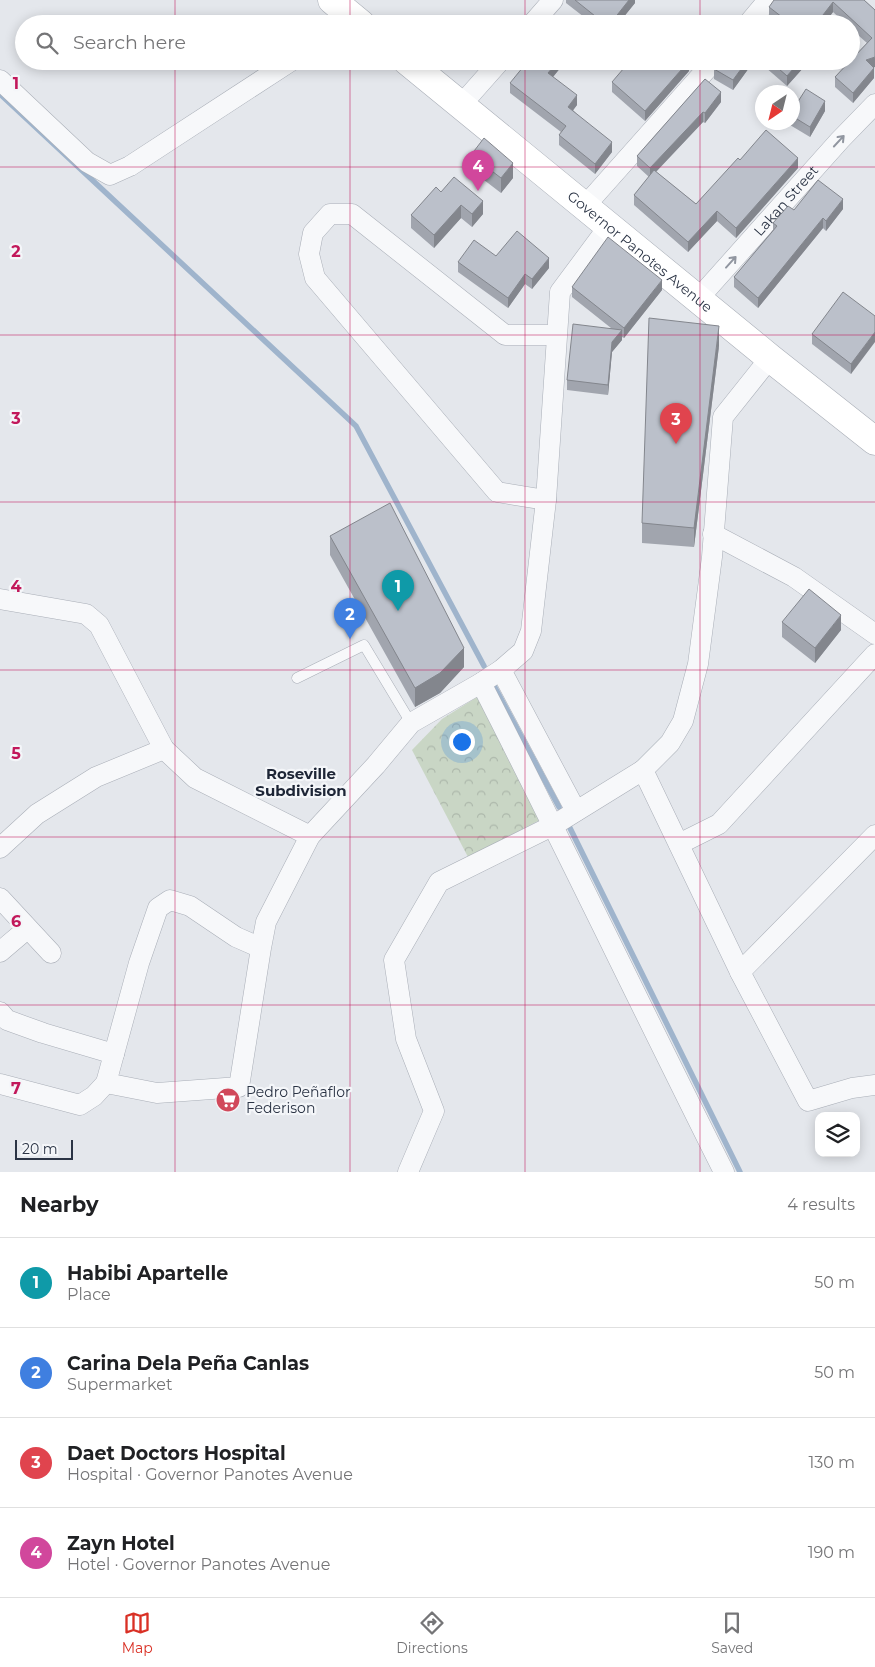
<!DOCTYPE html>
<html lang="en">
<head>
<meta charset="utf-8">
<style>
  :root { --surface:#fff; --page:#f6f6f6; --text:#202124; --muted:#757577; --line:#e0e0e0; --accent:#d93025 }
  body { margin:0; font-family:Montserrat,sans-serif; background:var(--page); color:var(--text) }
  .controls { position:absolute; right:15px; bottom:15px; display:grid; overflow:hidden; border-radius:10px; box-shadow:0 2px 12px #0003 }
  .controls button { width:45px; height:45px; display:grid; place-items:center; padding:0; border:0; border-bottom:1px solid var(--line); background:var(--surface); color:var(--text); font:25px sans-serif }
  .compass { position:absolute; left:755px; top:85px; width:45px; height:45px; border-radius:50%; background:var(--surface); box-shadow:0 2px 12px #0003; rotate:215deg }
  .scale { position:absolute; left:15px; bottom:12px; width:58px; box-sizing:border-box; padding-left:5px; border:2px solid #2b3445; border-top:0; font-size:14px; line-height:18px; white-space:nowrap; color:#2b3445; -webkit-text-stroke:4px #f4f6f9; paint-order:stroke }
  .you { position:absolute; left:461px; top:741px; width:18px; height:18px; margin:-12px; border:4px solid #fff; border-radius:50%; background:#1a73e8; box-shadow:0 0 0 8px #1a73e833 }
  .badge { display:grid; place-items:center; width:32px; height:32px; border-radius:50%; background:var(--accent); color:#fff; font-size:16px; font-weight:700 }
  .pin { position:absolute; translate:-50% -41px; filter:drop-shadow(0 1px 2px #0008) }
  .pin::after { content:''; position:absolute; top:26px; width:18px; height:15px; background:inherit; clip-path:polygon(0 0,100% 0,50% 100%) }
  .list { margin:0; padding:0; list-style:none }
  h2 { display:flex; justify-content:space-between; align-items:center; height:65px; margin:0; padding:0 20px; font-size:21px }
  h2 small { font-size:16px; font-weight:400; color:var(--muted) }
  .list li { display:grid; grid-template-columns:32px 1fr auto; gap:15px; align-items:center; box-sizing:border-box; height:90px; padding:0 20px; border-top:1px solid var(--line) }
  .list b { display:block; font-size:19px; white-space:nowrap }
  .list p { margin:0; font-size:16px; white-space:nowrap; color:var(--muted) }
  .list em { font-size:16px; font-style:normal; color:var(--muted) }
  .icon { flex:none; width:28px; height:28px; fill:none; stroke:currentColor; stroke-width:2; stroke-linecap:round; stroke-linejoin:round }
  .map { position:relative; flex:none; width:875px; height:1172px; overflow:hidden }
  .search { position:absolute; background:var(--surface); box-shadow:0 2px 12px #0003; left:15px; right:15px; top:15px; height:55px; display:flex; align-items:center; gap:12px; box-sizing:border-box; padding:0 18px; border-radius:28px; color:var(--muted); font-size:19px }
  .sheet { height:425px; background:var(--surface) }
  nav { display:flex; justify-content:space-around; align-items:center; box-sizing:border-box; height:70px; border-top:1px solid var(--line); background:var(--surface); font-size:14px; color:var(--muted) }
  nav a { display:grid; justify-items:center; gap:2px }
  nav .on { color:var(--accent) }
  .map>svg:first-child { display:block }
</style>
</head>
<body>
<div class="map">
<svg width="875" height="1172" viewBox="0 0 875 1172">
  <defs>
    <pattern id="park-crowns" width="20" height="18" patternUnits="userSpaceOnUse" patternTransform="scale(1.25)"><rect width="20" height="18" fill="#c9d6c5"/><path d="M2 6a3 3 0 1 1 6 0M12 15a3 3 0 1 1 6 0" fill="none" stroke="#adb8ab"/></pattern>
  </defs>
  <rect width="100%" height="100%" fill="#e4e7ec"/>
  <!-- park -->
  <path fill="url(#park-crowns)" d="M477 697 542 819 468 857 412 750 442 719Z"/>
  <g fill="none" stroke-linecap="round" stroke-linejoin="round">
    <!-- stream -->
    <path stroke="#9fb4cc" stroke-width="5.5" d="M0 94 356 426 484 666
      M492 682 559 807
      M567 822 740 1172"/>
    <defs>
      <path id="service" d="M297 678 364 645 411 723"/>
      <g id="minor">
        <path d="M532 24 553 0"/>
        <path d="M748 24 768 0"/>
        <path d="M0 80 87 162 110 175 130 166 291 61"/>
        <path d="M461 105 500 61"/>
        <path d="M585 206 714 61"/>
        <path id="s1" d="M698 299 840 140 875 104"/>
        <path d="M546 500 497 492 315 278 309 254 313 233 330 214H352L505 335H556"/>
        <path d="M713 534 794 577 875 634"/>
        <path d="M0 599 86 614 99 625 164 749 195 778 310 836"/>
        <path d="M501 670 576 811"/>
        <path d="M481 683C564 845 642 1009 724 1172"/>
        <path d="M643 770 740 972 808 1101 852 1088 875 1085"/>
        <path d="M679 844 719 824 875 654"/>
        <path d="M0 848 37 814 96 777 164 749"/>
        <path d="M0 898 51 953"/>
        <path d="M261 948 239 1087 157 1093 106 1083 139 963 158 908 170 900 190 906 236 937 261 948 266 922 310 836 376 765 411 723 481 683 501 670 523 651 531 631 546 500 560 292 609 226"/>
        <path d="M0 952 27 929"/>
        <path d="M740 972 875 835"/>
        <path d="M0 1012 7 1020 43 1033 114 1054"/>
        <path d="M0 1084 80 1105 94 1096 106 1083"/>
        <path d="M408 1172 434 1111 406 1039 394 960 439 882 554 825 643 770 670 743 683 721 698 664 712 557 723 417 770 358"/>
      </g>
      <g id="secondary">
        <path d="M332 0 361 24"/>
        <path id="s2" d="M407 61 770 358 875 441"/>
      </g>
    </defs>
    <!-- service casing -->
    <use href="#service" stroke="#a9aeb7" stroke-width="11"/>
    <!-- minor casing -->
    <use href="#minor" stroke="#a9aeb7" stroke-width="21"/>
    <!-- secondary casing -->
    <use href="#secondary" stroke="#a9aeb7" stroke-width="29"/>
    <!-- service -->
    <use href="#service" stroke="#f7f8fa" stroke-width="10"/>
    <!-- minor -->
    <use href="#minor" stroke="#f7f8fa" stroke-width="20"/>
    <!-- secondary -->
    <use href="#secondary" stroke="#fff" stroke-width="28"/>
  </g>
  <!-- wall -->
  <path fill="#a1a5ae" d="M566 0H635V3L618 24H593L566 3Z
    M864 0 875 10 874 78 853 103 835 87V77L867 43 851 29V24H846L833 12 824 24H778L769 17V7Z
    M561 61V67L553 77 577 105 573 110 612 152 595 174 559 145V135L561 132 510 93V83Z
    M754 61 733 90 714 79V69Z
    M765 61H804V67L787 86 765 67Z
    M689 71 645 121 612 92V82Z
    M705 79 721 102 705 123 703 122 656 172 696 204 740 160 798 168 736 238 717 221 688 252 634 205V195L649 177 637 166V156Z
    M792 111H825L810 137 790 125V122H792Z
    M471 155 513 178 501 193 471 170Z
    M441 192 483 214 472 227 461 218 434 248 411 228V215Z
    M843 209 826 231 823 228 758 308 734 287V277L773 230V223L794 210Z
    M496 256 549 268 532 289 525 284 508 308 458 272V262Z
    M572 287 662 290 624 338 622 337V340L612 352 608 395 567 390V380L611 328 572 297Z
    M875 316 851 374 812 344V334Z
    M719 346 694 547 642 543V523Z
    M330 536 464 667 440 693 415 707 330 555Z
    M782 622 841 630 815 663 782 637Z"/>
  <!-- shaded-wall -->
  <path fill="#83868d" d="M629 0H635V3L618 24H610Z
    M833 2V12L824 24H816Z
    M875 57V67L866 70V60Z
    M558 61H561V67L548 83V73Z
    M689 61V71L645 121V111Z
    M747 61H754L733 90V80Z
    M800 61H804V67L787 86V76Z
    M874 68V78L853 103V93Z
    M721 92V102L705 123V113Z
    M577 95V105L568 117V107Z
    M825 101V111L810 137V127Z
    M703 112V122L650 178V168Z
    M612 142V152L595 174V164Z
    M798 158V168L736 238V228Z
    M513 163V178L501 193V178Z
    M843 199V209L826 231V221Z
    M483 201V214L472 227V214Z
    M461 205V218L434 248V235Z
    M717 211V221L688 252V242Z
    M823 218V228L758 308V298Z
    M549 258V268L532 289V279Z
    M525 274V284L508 308V298Z
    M662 280V290L624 338V328Z
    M719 326V346L694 547V528Z
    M622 330V340L612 352 608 395V385L612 342Z
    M875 332V342L851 374V364Z
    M841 615V630L815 663V648Z
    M464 648V667L440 693 415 707V688Z"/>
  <!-- building -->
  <path fill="#bbc0ca" stroke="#83868d" d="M575 0H629L610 24H605Z
    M774 0H864L875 10V57L866 60 874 68 853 93 835 77 850 61H851V60L872 38 833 2 816 24H791L769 7Z
    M528 61H558L548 73 577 95 568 107 612 142 595 164 559 135 566 126 510 83Z
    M630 61H689L645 111 612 82Z
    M721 61H747L733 80 714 69Z
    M770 61H800L787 76Z
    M705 79 721 92 705 113 703 112 650 168 637 156Z
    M806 89 825 101 810 127 792 116V111Z
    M766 130 798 158 736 228 717 211 688 242 634 195 654 170 696 204 738 158 740 160Z
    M484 138 513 163 501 178 471 155Z
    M454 177 483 201 472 214 461 205 434 235 411 215 436 187 441 192Z
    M818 180 843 199 826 221 823 218 758 298 734 277 777 226 773 223 788 206 794 210Z
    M517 231 549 258 532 279 525 274 508 298 458 262 474 240 496 256Z
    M608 237 662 280 624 328 572 287Z
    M843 292 875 316V332L851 364 812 334Z
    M649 318 719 326 694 528 642 523Z
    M573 324 622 330 612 342 608 385 567 380Z
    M390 503 464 648 440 673 415 688 330 536Z
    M809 589 841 615 815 648 782 622Z"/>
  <!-- one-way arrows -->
  <defs><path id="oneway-shaft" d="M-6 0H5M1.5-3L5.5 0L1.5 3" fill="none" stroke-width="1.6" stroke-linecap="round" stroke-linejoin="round" transform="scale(1.25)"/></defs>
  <g stroke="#9196a0">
    <use href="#oneway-shaft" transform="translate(839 141) rotate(-47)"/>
    <use href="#oneway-shaft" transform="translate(731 262) rotate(-48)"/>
  </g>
  <!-- grid -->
  <path fill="none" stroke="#c2185b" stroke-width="1" stroke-opacity="0.55" d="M175 0V24M350 0V24M525 0V24M700 0V24M175 61V1172M350 61V1172M525 61V1172M700 61V1172M0 167H875M0 335H875M0 502H875M0 670H875M0 837H875M0 1005H875"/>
  <!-- icons -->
  <defs>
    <symbol id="supermarket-disc" viewBox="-11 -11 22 22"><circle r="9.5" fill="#d1495b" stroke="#f4f6f9"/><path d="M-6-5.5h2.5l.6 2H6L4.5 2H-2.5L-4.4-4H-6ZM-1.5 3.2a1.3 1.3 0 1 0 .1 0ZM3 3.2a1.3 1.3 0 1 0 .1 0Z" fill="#fff"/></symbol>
  </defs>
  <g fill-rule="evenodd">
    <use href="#supermarket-disc" x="214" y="1086" width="28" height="28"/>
  </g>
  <g text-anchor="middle" stroke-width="4.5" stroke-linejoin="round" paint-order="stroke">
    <!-- street labels -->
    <g font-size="14" fill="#2b3445" stroke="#f4f6f9">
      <text dy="5" stroke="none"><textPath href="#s1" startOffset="132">Lakan Street</textPath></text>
      <text dy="5" stroke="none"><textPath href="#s2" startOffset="301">Governor Panotes Avenue</textPath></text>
    </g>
    <!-- poi labels -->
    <g font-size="14" fill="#2b3445" stroke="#f4f6f9" text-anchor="start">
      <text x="246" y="1097">Pedro Peñaflor<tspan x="246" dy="16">Federison</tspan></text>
    </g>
    <!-- neighbourhood labels -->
    <g font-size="15" font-weight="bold" fill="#1d2536" stroke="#f4f6f9">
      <text x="301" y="779">Roseville<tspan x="301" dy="17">Subdivision</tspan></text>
    </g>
  </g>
  <g font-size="16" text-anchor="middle" font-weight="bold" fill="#c2185b" stroke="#f4f6f9" stroke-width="4.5" stroke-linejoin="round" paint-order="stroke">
    <text x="16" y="89">1</text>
    <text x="16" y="257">2</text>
    <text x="16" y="424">3</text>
    <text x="16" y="592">4</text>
    <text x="16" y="759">5</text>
    <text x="16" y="927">6</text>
    <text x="16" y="1094">7</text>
  </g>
</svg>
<div class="controls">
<button><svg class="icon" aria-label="layers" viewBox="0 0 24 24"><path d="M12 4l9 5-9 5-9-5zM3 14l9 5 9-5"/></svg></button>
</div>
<svg class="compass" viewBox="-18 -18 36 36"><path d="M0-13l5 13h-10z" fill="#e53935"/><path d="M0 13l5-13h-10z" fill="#757577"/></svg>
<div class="scale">20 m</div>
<div class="you"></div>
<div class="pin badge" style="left:398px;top:611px;background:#0f9aa8">1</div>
<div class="pin badge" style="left:350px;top:639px;background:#3f7fe0">2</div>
<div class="pin badge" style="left:676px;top:444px;background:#e0444e">3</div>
<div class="pin badge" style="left:478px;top:191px;background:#d1479c">4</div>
<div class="search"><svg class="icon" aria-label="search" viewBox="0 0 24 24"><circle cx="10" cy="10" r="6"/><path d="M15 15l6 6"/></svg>Search here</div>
</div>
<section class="sheet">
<h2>Nearby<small>4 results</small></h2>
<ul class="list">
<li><span class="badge" style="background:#0f9aa8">1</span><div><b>Habibi Apartelle</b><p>Place</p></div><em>50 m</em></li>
<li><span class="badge" style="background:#3f7fe0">2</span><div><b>Carina Dela Peña Canlas</b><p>Supermarket</p></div><em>50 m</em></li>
<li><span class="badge" style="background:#e0444e">3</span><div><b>Daet Doctors Hospital</b><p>Hospital · Governor Panotes Avenue</p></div><em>130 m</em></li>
<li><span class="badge" style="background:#d1479c">4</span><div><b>Zayn Hotel</b><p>Hotel · Governor Panotes Avenue</p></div><em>190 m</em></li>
</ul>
</section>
<nav>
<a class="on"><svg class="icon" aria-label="map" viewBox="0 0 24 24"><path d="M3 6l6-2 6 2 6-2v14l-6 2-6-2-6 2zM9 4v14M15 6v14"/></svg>Map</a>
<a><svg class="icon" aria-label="directions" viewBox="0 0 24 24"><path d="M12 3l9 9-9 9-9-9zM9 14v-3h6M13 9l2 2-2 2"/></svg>Directions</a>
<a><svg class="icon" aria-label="saved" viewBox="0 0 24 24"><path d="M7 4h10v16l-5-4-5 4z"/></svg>Saved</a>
</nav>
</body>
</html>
